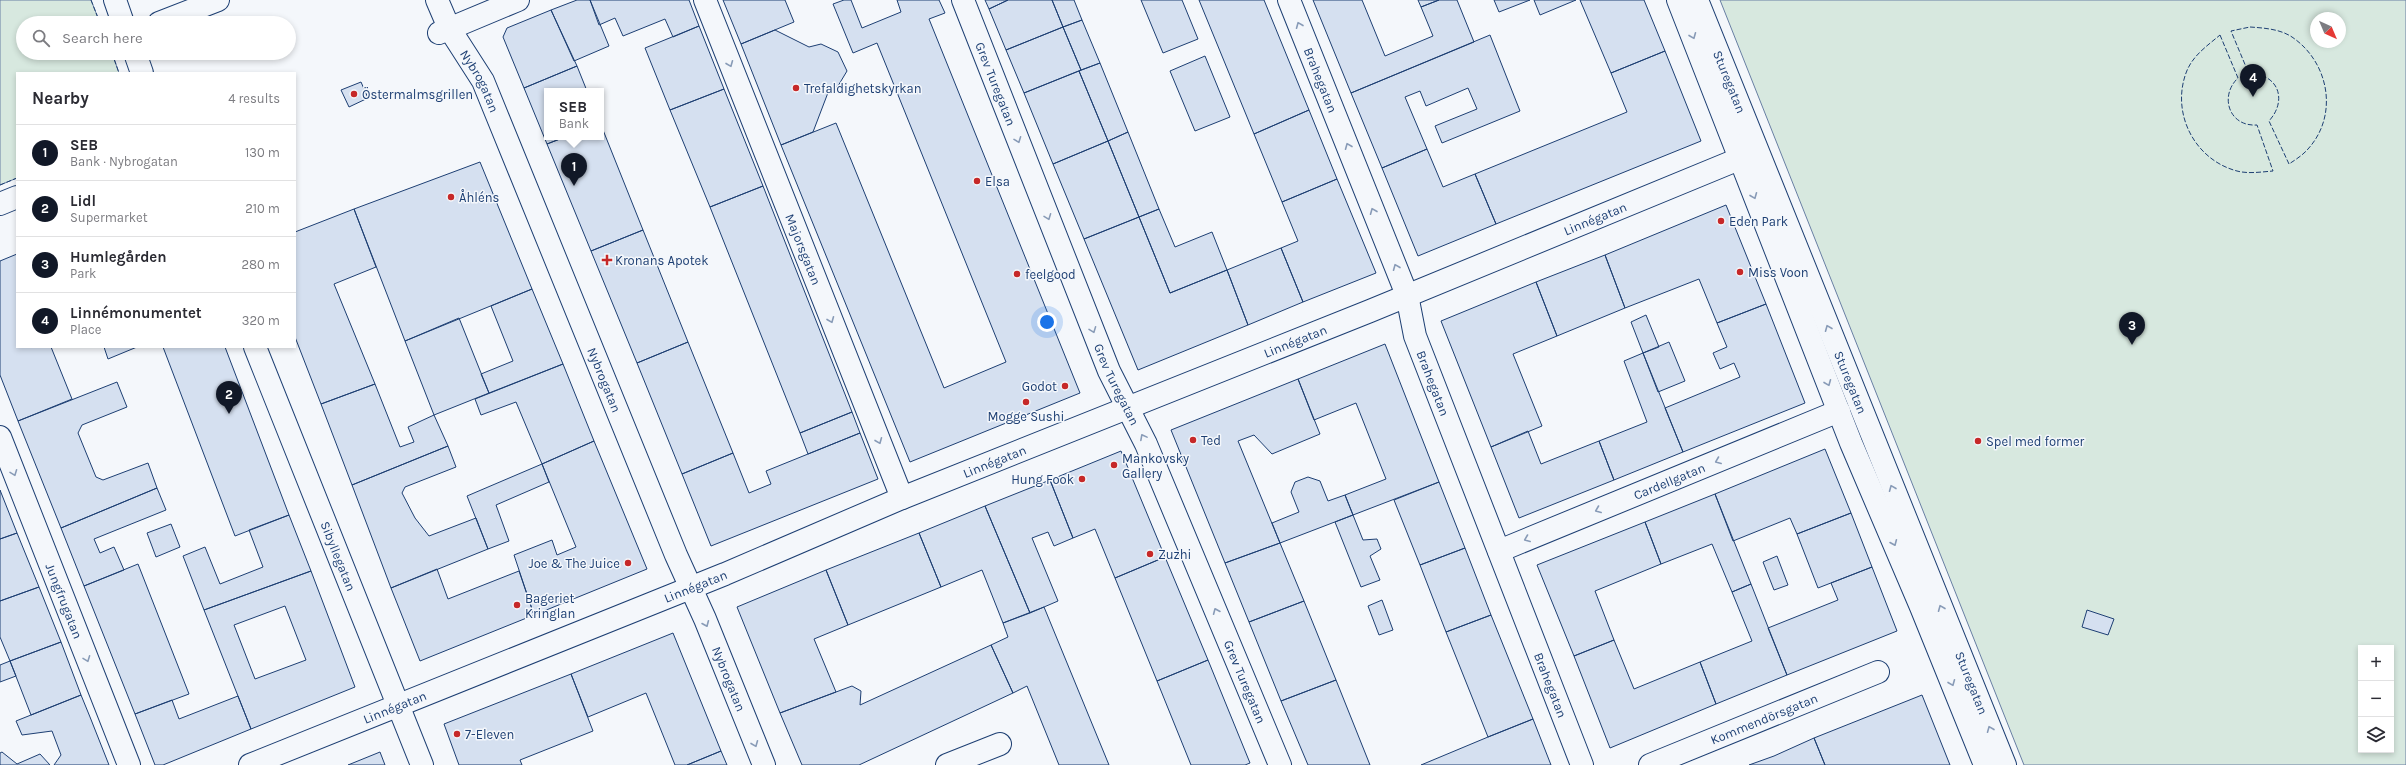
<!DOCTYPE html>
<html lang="en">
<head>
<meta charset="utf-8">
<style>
  :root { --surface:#fff; --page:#f2f2f3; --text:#2b2b33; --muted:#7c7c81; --line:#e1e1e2; --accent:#111827 }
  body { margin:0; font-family:Karla,sans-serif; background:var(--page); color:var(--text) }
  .controls { position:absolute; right:12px; bottom:12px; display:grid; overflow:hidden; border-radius:0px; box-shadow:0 2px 6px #0003 }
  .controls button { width:36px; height:36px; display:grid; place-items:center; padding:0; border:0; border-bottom:1px solid var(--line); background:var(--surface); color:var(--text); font:20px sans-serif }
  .compass { position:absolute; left:2310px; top:12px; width:36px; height:36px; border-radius:50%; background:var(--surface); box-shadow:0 2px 6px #0003; rotate:136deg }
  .you { position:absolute; left:1047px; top:322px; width:14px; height:14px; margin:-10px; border:3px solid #fff; border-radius:50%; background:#1a73e8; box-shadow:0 0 0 6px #1a73e833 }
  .badge { display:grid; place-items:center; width:26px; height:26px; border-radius:50%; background:var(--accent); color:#fff; font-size:13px; font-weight:700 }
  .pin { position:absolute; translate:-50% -33px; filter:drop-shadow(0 1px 2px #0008) }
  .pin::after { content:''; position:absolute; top:21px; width:14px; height:12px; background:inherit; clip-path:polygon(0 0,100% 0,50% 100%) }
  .popup { position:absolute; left:544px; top:88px; width:60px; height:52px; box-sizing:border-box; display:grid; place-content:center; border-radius:0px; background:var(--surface); filter:drop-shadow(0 1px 3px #0005); font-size:13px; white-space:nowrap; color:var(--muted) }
  .popup b { font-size:15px; color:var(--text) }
  .popup::after { content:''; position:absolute; left:50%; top:100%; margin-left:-8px; border:8px solid transparent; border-top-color:var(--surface) }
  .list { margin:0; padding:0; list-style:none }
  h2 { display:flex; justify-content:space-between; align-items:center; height:52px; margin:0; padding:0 16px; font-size:17px }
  h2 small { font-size:13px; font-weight:400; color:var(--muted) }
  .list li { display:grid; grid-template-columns:26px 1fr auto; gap:12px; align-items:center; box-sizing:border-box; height:56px; padding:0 16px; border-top:1px solid var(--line) }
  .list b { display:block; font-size:15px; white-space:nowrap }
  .list p { margin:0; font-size:13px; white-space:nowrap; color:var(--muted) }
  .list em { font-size:13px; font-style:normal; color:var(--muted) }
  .icon { flex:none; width:22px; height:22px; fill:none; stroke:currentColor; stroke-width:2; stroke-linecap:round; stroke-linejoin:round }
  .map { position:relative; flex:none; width:2406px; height:765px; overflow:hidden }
  .search { position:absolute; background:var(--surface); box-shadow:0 2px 6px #0003; left:16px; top:16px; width:280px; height:44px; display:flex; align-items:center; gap:10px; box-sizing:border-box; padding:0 14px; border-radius:22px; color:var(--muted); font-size:15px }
  .panel { position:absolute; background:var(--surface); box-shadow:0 2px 6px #0003; left:16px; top:72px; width:280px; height:276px; border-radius:0px }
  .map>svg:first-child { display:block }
</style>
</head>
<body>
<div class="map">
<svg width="2406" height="765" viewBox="0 0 2406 765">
  <rect width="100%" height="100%" fill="#f4f7fb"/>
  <!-- green -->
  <path fill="#d7e8df" stroke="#687fa3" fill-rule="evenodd" d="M0 0H91L100 23H23V53H112L119 73H17V178L0 185Z
    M1720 0H2406V765H2024ZM2316 18H2340V42H2316ZM2361 648H2391V750H2361Z"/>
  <!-- building -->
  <path fill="#d5e0f0" stroke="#1d3f73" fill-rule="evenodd" d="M577 0H590L609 46 574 61 551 10Z
    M590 0H689L699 26 673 37 665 19 623 36 615 18 599 25Z
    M723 0H785L794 22 741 44Z
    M844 0H851L862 28 901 12 897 0H939L945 13 929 19 1080 393 910 462 781 145 836 123 944 388 1006 362 877 43 853 53 833 4Z
    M985 0H1008L989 9Z
    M1008 0H1052L1063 27 1006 50 989 9Z
    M1052 0H1074L1082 20 1063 27Z
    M1141 0H1182L1198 39 1163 53Z
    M1199 0H1264L1309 110 1254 134Z
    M1313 0H1362L1385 56 1433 36 1421 7 1439 0H1457L1474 42 1351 93Z
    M1418 0H1439L1421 7Z
    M1494 0H1530L1499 12Z
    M1534 0H1576L1540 15Z
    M1580 0H1644L1665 51 1611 73Z
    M551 10 577 66 524 88 503 37 507 28Z
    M1082 20 1100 63 1081 70 1063 27Z
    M699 26 724 89 670 110 645 48Z
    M1063 27 1081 70 1024 93 1006 50Z
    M775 30 809 47 821 44 838 52 847 71 838 86 829 90 813 132 781 145 741 44Z
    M1490 35 1520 111 1442 143 1435 126 1477 109 1468 88 1426 106 1420 91 1405 97 1427 149 1382 168 1351 93Z
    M1665 51 1701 141 1496 224 1475 174 1627 112 1611 73Z
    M1205 56 1230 117 1195 131 1170 71Z
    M1100 63 1128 132 1108 141 1079 71Z
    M577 66 587 91H547V137H565L547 144 524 88Z
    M1079 71 1108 141 1053 164 1024 93Z
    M361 82 368 98 349 107 341 90Z
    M724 89 763 186 710 207 670 110Z
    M1309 110 1337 179 1282 202 1254 134Z
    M601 125 643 230 591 251 547 144 565 137H601Z
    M1128 132 1159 209 1139 217 1108 141Z
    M1108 141 1139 217 1084 239 1053 164Z
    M1427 149 1443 187 1475 174 1496 224 1418 256 1382 168Z
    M480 162 532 289 405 341 354 209Z
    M1337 179 1376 273 1303 302 1281 248 1298 241 1282 202Z
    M763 186 852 412 800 433 710 207Z
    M1726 205 1766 304 1717 323 1699 279 1625 308 1605 255Z
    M354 209 376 267 334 284 375 384 321 404 295 337V232Z
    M1159 209 1175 247 1212 232 1227 270 1170 293 1139 217Z
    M1139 217 1170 293 1227 270 1248 325 1138 370 1084 239Z
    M643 230 688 342 637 363 591 251Z
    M1281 248 1303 302 1248 325 1227 270Z
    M17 254V347H51L72 399 18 421 0 375V261Z
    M1605 255 1625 308 1557 336 1536 282Z
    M1536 282 1557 336 1513 354 1542 426 1491 447 1441 321Z
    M532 289 563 364 489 393 481 374 513 361 491 306Z
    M1766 304 1805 403 1683 452 1665 408 1740 377 1734 363 1720 369 1713 353 1727 347 1717 323Z
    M1646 315 1659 347 1643 353 1631 322Z
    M459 318 489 393 434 415 405 341Z
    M688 342 733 453 682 474 637 363Z
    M1669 342 1685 381 1658 392 1643 353Z
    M1385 344 1439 482 1353 515 1345 495 1386 479 1356 403 1314 420 1298 379Z
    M104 347H137L108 359Z
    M163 347H225L289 515 235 536Z
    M1643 353 1683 452 1614 480 1599 441 1647 422 1624 361Z
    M563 364 594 441 542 464 516 402 481 415 475 399Z
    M1298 379 1320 434 1272 454 1254 435 1238 441 1280 543 1225 563 1171 430Z
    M117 382 127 407 82 425 78 433 96 477 103 480 148 463 157 488 61 528 18 421Z
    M375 384 400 447 414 442 408 427 434 415 448 446 352 485 321 404Z
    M852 412 860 433 808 454 800 433Z
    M1528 431 1541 464 1599 441 1614 480 1519 518 1491 447Z
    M860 433 878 479 711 546 682 474 733 453 749 493 771 484 766 471Z
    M594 441 647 569 534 615 514 555 552 540 557 555 576 547 542 464Z
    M448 446 456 467 405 487 402 493 415 518 429 536 476 518 488 549 391 588 352 485Z
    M1825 449 1851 513 1797 534 1790 518 1733 541 1715 494Z
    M1121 451 1165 557 1115 578 1095 529 1073 538 1050 480Z
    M542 464 549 482 496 505 509 541 488 549 467 496Z
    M1308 477 1320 481 1328 501 1345 495 1353 515 1280 543 1272 523 1299 512 1291 492 1295 482Z
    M1050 480 1073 538 1054 546 1048 532 1032 538 1058 601 1030 613 985 506Z
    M1439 482 1465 548 1420 565 1394 500Z
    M157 488 166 510 94 539 100 553 114 547 124 570 84 586 61 528Z
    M0 490 17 533 0 539Z
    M1715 494 1751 584 1732 592 1712 544 1661 564 1645 522Z
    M985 506 1030 613 1003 623 982 570 941 587 919 533Z
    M1851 513 1872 567 1818 588 1797 534Z
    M289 515 311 571 204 610 183 556 205 547 220 584 263 567 249 530Z
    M1353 515 1363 540 1377 539 1381 549 1370 556 1380 580 1361 587 1335 522Z
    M1645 522 1661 564 1595 591 1614 640 1574 656 1537 565Z
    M171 524 180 547 156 557 147 533Z
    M17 533 39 587 0 601V539Z
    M919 533 941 587 848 625 826 570Z
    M1280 543 1304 601 1249 622 1225 563Z
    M1465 548 1491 615 1446 632 1420 565Z
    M1777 556 1788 585 1774 590 1763 562Z
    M1165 557 1208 660 1157 681 1115 578Z
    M138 564 189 694 135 714 84 586Z
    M1872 567 1897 631 1787 675 1768 628 1838 600 1831 583Z
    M437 569 448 599 519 571 534 615 420 661 391 588Z
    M826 570 848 625 814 639 836 692 780 713 737 607Z
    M311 571 355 687 251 729 204 610ZM285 606 306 660 255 679 234 625Z
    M1751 584 1787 675 1716 704 1700 662 1752 641 1732 592Z
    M39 587 61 642 10 661 0 637V601Z
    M1382 600 1393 630 1379 635 1368 606Z
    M1304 601 1336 680 1281 701 1249 622Z
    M1044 607 1109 765H1059L1027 686 1013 693 991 645 1008 637 1003 623Z
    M2087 610 2114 619 2108 635 2082 627Z
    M1491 615 1533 719 1488 737 1446 632Z
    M673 633 721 751 687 765H675L646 693 588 717 571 674Z
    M1614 640 1634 689 1700 662 1716 704 1610 748 1574 656Z
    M61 642 81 695 31 715 10 661Z
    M991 645 1013 693 859 765H802L780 713 852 686 861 691 860 705Z
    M1208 660 1250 763 1245 765H1191L1157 681Z
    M10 661 16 676 0 682V665Z
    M571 674 593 731 520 760 522 765H459L444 724Z
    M1336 680 1370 765H1308L1281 701Z
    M81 695 90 717 109 765H54L61 755 52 731 22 735 16 721Z
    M1922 695 1950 765H1825L1814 738Z
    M238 696 251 729 163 765H155L135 714 172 700 179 719Z
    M1533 719 1551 765H1421L1488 737Z
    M1814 738 1825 765H1749L1774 756Z
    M721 751 727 765H687Z
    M2 752 17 764 40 754 50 765H0V753Z
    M380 752 385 765H348Z"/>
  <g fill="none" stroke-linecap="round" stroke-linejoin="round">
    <defs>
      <g id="street">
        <path d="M115 0 123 23"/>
        <path id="s1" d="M437 0 449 28 483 81 676 555 705 619 764 765"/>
        <path id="s2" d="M705 0 902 498"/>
        <path id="s3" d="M963 0 1109 371 1146 444 1280 765"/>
        <path id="s4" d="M1289 0 1407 295 1415 336 1582 765"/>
        <path d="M159 23 218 0"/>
        <path d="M439 33 518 0"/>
        <path d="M135 53 142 73"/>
        <path d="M0 204 17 197"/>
        <path id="s5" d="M255 347 422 765"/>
        <path id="s6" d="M0 437 129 765"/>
        <path id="s7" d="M1499 551 1839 411"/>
        <path id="s8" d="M250 765 725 574 902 498 1370 311 1739 159"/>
        <path d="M947 765 1000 744"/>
        <path id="s9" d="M1650 765 1878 672"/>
      </g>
      <g id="secondary">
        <path d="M1678 0 1851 443 1921 607 1985 765"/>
        <path id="s10" d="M1697 0 2005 765"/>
      </g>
    </defs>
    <!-- street casing -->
    <use href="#street" stroke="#1d3f73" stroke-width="24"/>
    <!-- secondary casing -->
    <use href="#secondary" stroke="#1d3f73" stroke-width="24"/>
    <!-- street -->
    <use href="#street" stroke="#f4f7fb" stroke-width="22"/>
    <!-- secondary -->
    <use href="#secondary" stroke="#f4f7fb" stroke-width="22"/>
    <!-- fence -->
    <path stroke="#1d3f73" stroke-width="1" stroke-dasharray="5 2" stroke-linecap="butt" d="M91 0 100 23
      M2250 27C2264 28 2280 29 2292 37 2329 62 2339 115 2308 149 2303 155 2295 160 2289 164L2269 121C2288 100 2278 73 2249 74L2231 31Z
      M2220 35 2238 78C2219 96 2229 127 2257 125L2273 171C2261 172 2248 174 2237 171 2195 160 2171 114 2186 73 2192 56 2207 46 2220 35Z
      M112 53 119 73
      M0 185 17 178"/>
  </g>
  <!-- one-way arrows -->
  <defs><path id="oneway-chevron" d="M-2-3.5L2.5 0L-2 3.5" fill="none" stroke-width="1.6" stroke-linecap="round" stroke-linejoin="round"/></defs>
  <g stroke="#889bb7">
    <use href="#oneway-chevron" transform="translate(1299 25) rotate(-112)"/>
    <use href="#oneway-chevron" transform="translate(1693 36) rotate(68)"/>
    <use href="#oneway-chevron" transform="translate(730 64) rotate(68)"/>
    <use href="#oneway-chevron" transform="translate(1018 140) rotate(69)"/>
    <use href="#oneway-chevron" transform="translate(1348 146) rotate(-112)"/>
    <use href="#oneway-chevron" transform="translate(1754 196) rotate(68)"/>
    <use href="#oneway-chevron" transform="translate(1373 211) rotate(-112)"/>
    <use href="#oneway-chevron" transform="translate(1048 217) rotate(69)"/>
    <use href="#oneway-chevron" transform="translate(1396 267) rotate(-112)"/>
    <use href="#oneway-chevron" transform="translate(831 320) rotate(68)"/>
    <use href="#oneway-chevron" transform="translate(1828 328) rotate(-112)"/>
    <use href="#oneway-chevron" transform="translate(1093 330) rotate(69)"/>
    <use href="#oneway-chevron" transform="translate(1828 383) rotate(68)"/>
    <use href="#oneway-chevron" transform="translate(1143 437) rotate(-118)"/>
    <use href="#oneway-chevron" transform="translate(879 441) rotate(68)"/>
    <use href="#oneway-chevron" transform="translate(1718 461) rotate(158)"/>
    <use href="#oneway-chevron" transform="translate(14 473) rotate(69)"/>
    <use href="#oneway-chevron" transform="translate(1892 488) rotate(-112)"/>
    <use href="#oneway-chevron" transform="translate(1598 510) rotate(158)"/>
    <use href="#oneway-chevron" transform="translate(1527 539) rotate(158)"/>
    <use href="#oneway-chevron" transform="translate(1894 543) rotate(67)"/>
    <use href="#oneway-chevron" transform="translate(1941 608) rotate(-112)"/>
    <use href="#oneway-chevron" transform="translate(1216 611) rotate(-113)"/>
    <use href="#oneway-chevron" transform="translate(706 624) rotate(67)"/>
    <use href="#oneway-chevron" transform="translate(87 659) rotate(69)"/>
    <use href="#oneway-chevron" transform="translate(1952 683) rotate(68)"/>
    <use href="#oneway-chevron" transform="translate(1990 729) rotate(-112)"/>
    <use href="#oneway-chevron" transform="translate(755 744) rotate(68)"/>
  </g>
  <!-- markers -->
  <g fill="#c62828" stroke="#f4f7fb" stroke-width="1.5">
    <circle cx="796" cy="88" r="4"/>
    <circle cx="354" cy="94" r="4"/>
    <circle cx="977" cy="181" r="4"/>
    <circle cx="451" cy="197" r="4"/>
    <circle cx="1721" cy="221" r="4"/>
    <path d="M605 254h4v4h4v4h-4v4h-4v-4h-4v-4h4z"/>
    <circle cx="1740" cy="272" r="4"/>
    <circle cx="1017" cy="274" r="4"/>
    <circle cx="1065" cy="386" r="4"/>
    <circle cx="1026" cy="402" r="4"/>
    <circle cx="1193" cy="440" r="4"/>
    <circle cx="1978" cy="441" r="4"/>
    <circle cx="1114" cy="465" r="4"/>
    <circle cx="1082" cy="479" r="4"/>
    <circle cx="1150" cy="554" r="4"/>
    <circle cx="628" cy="563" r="4"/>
    <circle cx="517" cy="605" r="4"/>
    <circle cx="457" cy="734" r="4"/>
  </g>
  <g text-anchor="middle" stroke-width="3" stroke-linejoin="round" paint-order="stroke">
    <!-- street labels -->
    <g font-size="13" fill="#1d3f73" stroke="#f4f7fb">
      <text dy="5" stroke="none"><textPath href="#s4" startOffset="86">Brahegatan</textPath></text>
      <text dy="5" stroke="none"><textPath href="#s1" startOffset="92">Nybrogatan</textPath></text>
      <text dy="5" stroke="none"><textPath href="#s10" startOffset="88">Sturegatan</textPath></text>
      <text dy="5" stroke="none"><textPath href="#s3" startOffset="90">Grev Turegatan</textPath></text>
      <text dy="5" stroke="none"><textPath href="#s8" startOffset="1452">Linnégatan</textPath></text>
      <text dy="5" stroke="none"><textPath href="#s2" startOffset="268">Majorsgatan</textPath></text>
      <text dy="5" stroke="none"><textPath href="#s8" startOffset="1128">Linnégatan</textPath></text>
      <text dy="5" stroke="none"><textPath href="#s1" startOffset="416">Nybrogatan</textPath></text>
      <text dy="5" stroke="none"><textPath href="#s4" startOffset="410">Brahegatan</textPath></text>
      <text dy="5" stroke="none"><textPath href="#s10" startOffset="412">Sturegatan</textPath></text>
      <text dy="5" stroke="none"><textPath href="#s3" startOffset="414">Grev Turegatan</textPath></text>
      <text dy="5" stroke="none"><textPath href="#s8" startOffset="804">Linnégatan</textPath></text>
      <text dy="5" stroke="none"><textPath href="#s7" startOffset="184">Cardellgatan</textPath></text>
      <text dy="5" stroke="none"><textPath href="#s5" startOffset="225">Sibyllegatan</textPath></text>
      <text dy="5" stroke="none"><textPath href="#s8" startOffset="480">Linnégatan</textPath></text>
      <text dy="5" stroke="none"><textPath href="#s6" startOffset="176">Jungfrugatan</textPath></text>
      <text dy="5" stroke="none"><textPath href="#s1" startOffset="740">Nybrogatan</textPath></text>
      <text dy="5" stroke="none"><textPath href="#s3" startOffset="738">Grev Turegatan</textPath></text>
      <text dy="5" stroke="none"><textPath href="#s10" startOffset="736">Sturegatan</textPath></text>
      <text dy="5" stroke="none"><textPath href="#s4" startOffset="734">Brahegatan</textPath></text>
      <text dy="5" stroke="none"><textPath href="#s8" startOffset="156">Linnégatan</textPath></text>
      <text dy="5" stroke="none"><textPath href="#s9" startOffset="123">Kommendörsgatan</textPath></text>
    </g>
    <!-- poi labels -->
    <g font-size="13" fill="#1d3f73" stroke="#f4f7fb" text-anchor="start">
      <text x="804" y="93">Trefaldighetskyrkan</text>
      <text x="362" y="99">Östermalmsgrillen</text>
      <text x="985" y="186">Elsa</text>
      <text x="459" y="202">Åhléns</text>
      <text x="1729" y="226">Eden Park</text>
      <text x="615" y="265">Kronans Apotek</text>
      <text x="1748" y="277">Miss Voon</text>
      <text x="1025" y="279">feelgood</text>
      <text x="1057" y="391" text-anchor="end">Godot</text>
      <text x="1026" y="421" text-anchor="middle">Mogge Sushi</text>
      <text x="1201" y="445">Ted</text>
      <text x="1986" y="446">Spel med former</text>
      <text x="1122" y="463">Mankovsky<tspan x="1122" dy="15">Gallery</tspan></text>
      <text x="1074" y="484" text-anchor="end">Hung Fook</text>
      <text x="1158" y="559">Zuzhi</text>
      <text x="620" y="568" text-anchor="end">Joe &amp; The Juice</text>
      <text x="525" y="603">Bageriet<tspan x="525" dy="15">Kringlan</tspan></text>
      <text x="465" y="739">7-Eleven</text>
    </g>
  </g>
</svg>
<div class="controls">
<button>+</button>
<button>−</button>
<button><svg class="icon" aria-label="layers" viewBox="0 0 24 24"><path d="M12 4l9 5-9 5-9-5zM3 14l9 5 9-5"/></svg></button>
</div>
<svg class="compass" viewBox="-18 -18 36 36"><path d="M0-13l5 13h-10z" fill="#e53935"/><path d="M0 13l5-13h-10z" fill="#7c7c81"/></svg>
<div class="you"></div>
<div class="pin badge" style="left:574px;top:186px">1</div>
<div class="popup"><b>SEB</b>Bank</div>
<div class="pin badge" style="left:229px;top:414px">2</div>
<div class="pin badge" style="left:2132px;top:345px">3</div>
<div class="pin badge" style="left:2253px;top:97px">4</div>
<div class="search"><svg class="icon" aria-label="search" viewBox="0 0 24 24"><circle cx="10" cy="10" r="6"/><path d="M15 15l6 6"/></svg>Search here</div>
<section class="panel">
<h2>Nearby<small>4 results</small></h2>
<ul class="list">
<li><span class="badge">1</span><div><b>SEB</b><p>Bank · Nybrogatan</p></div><em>130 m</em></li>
<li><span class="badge">2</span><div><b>Lidl</b><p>Supermarket</p></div><em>210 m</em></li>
<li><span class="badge">3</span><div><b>Humlegården</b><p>Park</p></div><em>280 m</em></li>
<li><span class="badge">4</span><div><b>Linnémonumentet</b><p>Place</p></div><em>320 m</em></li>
</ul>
</section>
</div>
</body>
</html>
